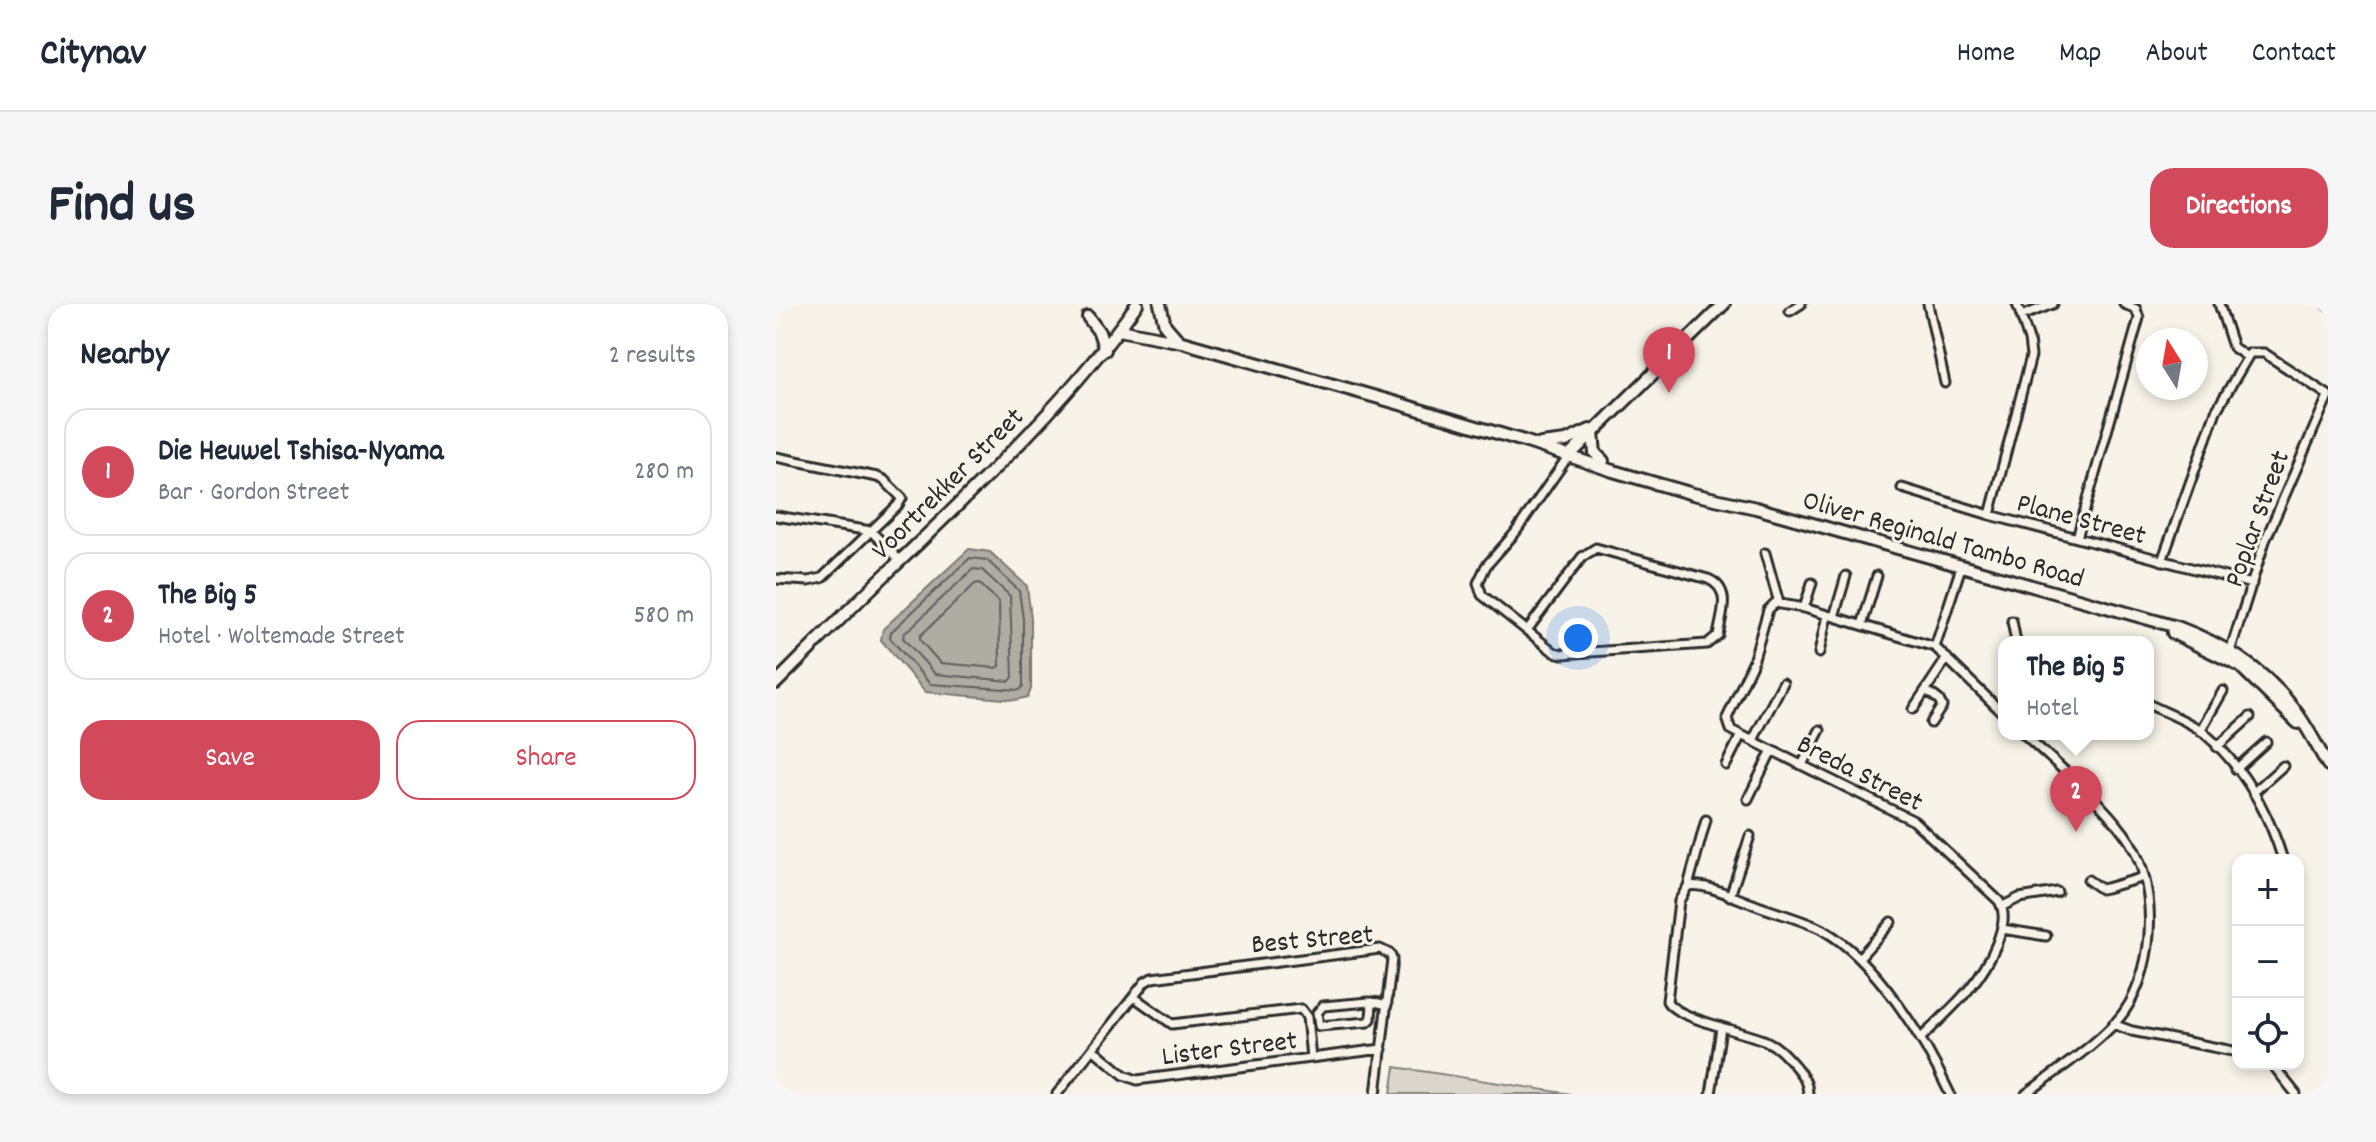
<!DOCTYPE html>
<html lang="en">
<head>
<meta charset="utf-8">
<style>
  :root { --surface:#fff; --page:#f6f6f7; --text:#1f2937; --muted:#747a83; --line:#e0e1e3; --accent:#d1495b }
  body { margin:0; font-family:Dekko,sans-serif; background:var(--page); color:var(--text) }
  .controls { position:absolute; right:24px; bottom:24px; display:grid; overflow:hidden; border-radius:16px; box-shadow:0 4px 12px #0003 }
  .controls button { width:72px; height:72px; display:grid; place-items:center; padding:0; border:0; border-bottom:2px solid var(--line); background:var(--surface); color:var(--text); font:40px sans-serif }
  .compass { position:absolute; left:1360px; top:24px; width:72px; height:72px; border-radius:50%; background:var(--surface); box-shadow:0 4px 12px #0003; rotate:349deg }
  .you { position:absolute; left:802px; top:334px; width:28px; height:28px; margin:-20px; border:6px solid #fff; border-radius:50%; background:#1a73e8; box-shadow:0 0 0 12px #1a73e833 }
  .badge { display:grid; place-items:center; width:52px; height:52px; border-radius:50%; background:var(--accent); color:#fff; font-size:26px; font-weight:700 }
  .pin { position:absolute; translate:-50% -66px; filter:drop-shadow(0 2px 4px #0008) }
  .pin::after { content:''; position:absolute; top:42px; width:28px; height:24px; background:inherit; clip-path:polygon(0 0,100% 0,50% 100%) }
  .popup { position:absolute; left:1222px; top:332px; width:156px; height:104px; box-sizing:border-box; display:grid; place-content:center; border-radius:16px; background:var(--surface); filter:drop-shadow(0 2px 6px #0005); font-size:26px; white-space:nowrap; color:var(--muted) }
  .popup b { font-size:30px; color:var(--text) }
  .popup::after { content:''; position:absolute; left:50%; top:100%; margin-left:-16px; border:16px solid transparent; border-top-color:var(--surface) }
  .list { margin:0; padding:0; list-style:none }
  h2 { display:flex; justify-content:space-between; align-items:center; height:104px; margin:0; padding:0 32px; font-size:34px }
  h2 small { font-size:26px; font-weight:400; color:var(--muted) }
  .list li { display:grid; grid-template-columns:52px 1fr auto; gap:24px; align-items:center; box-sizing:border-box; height:128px; margin:0 16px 16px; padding:0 16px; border:2px solid var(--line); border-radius:24px }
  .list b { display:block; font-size:30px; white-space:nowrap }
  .list p { margin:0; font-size:26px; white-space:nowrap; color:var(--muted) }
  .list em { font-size:26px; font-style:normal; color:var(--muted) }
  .actions { display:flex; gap:16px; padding:24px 32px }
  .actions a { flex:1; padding:18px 0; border:2px solid var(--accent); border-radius:24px; text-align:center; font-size:28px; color:var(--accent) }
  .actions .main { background:var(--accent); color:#fff }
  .icon { flex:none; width:44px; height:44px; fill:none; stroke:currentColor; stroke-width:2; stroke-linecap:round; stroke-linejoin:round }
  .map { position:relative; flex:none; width:1552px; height:790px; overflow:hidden; border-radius:24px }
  header { display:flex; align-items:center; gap:48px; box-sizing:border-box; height:112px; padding:0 40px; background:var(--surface); border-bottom:2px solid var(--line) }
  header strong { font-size:38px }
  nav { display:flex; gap:44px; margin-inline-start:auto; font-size:28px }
  .intro { display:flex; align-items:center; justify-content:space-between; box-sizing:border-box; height:192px; padding:0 48px }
  h1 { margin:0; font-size:56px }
  .button { padding:20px 36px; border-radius:24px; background:var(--accent); color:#fff; font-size:28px; font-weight:700 }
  main { display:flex; gap:48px; padding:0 48px }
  aside { flex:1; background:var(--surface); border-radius:24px; box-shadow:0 4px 12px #0003 }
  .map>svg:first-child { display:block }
</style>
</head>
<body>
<header>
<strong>Citynav</strong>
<nav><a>Home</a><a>Map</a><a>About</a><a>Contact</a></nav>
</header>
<div class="intro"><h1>Find us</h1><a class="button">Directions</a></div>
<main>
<aside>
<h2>Nearby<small>2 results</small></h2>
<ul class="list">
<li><span class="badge">1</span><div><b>Die Heuwel Tshisa-Nyama</b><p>Bar · Gordon Street</p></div><em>280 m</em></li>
<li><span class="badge">2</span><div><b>The Big 5</b><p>Hotel · Woltemade Street</p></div><em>580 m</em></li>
</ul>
<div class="actions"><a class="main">Save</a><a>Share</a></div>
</aside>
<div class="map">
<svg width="1552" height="790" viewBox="0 0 1552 790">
  <rect width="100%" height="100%" fill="#f7f3e8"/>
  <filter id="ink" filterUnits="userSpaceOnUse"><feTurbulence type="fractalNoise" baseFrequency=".0125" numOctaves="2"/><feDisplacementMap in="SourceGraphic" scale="16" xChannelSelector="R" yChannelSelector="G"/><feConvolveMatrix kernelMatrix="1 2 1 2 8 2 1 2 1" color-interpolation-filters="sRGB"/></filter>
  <g filter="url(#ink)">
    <!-- green -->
    <path fill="#dad6cc" stroke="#82807c" stroke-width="2" d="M619 763 795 790H615Z"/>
    <!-- water -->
    <path fill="#afaca4" stroke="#7a7874" stroke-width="2" d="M193 245 214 248 251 282 255 314V385L252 393 239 396 149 388 105 336 107 325Z"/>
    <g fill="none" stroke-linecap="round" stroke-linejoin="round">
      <!-- shore -->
      <path stroke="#605f5b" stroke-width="2" d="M194 254 211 256 243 287 247 315V382L244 386 154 380 114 334 115 328Z
        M197 265 206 266 234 292 237 373 234 377 159 370 127 334 128 330Z
        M203 279 223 298 224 362 220 364 164 359 144 336V332L199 280Z"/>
      <defs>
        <path id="street" d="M1152 0 1169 79
          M1443 0 1457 43 1471 53
          M1550 0 1552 2
          M1014 7 1025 0
          M1245 12 1277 0
          M0 153 101 173 108 176 126 194 122 201 46 274 32 277 0 275
          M1126 184 1214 211 1476 280
          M1214 211 1255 52 1253 36 1241 0
          M0 212 95 227 124 257
          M1301 234 1363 14 1360 5 1348 0
          M989 249 1003 299
          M1386 257 1440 107 1474 49H1488L1552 91
          M1185 263 1159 343 1228 410
          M1028 304 1036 279
          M1058 313 1070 272
          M1236 317 1240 338
          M1086 321 1101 272
          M752 325 806 253 820 244 932 275C956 285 946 310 942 331L931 340 786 350 778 348 706 291 702 279 710 262 739 229 791 154
          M1043 349 1051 311
          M1453 351 1489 237 1552 92
          M1150 386 1163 396 1166 402 1155 419
          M1372 400C1390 409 1412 416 1428 429 1468 463 1492 507 1507 556
          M1137 405 1171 354
          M1424 427 1447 387
          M1248 430C1282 462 1320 492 1348 529 1383 575 1381 661 1348 708 1328 736 1279 768 1250 790
          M977 436 1007 379
          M1441 443 1474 413
          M950 461 965 431
          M1026 461 1044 426
          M1460 465 1490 438
          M1479 487 1507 462
          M972 495 996 446
          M930 516 912 582 903 597 891 697C900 715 970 728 990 737 1003 743 1010 752 1019 762 1026 771 1032 778 1032 790
          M1312 576 1325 585 1330 584 1368 573
          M912 582C931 579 959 594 977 600 999 609 1026 615 1047 626 1100 656 1149 736 1174 790
          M954 592 974 532
          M1227 602 1243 594 1281 588
          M1226 625 1270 632
          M1083 654 1115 618
          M358 693 396 720 525 705 531 713 535 754
          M596 698 595 715 592 718 543 722 541 709 547 702 593 698C599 698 605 699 611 701
          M1337 720 1356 727 1462 748
          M1146 733C1176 704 1205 679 1221 639 1226 625 1231 611 1223 597L1138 517 955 426 951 414 977 358 992 306 999 299 1028 304 1159 343
          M317 745 348 771 361 776 606 745
          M1496 760 1520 790
          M281 790 369 678 376 674 604 645 614 650 616 655 600 790
          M935 790 945 724"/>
        <path id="secondary" d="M384 0 389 21 402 36
          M312 13 323 28 329 46
          M343 26 406 38 621 99 751 138 837 167 917 190 980 204 1401 323C1446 340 1485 363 1515 401 1530 419 1540 441 1552 461
          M817 129 819 149 827 157
          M765 140 790 137 814 126
          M791 154 948 0
          M1397 329 1464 362 1522 419
          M0 379C42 337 83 295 126 255 210 174 294 95 361 0"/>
      </defs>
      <!-- street casing -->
      <use href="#street" stroke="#2b2b2b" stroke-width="13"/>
      <!-- secondary casing -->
      <use href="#secondary" stroke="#2b2b2b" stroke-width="16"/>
      <!-- street -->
      <use href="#street" stroke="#f7f3e8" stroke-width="7"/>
      <!-- secondary -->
      <use href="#secondary" stroke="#f7f3e8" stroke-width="10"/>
    </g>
  </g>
  <g text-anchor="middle" stroke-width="6" stroke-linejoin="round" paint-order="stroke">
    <!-- street labels -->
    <g font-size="28" fill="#2b2b2b" stroke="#f7f3e8">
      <text transform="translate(170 178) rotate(-45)" y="10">Voortrekker Street</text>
      <text transform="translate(1306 213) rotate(15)" y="10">Plane Street</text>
      <text transform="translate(1479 214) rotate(-70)" y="10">Poplar Street</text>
      <text transform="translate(1168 233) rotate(16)" y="10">Oliver Reginald Tambo Road</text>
      <text transform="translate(1085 467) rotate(27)" y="10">Breda Street</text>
      <text transform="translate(536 633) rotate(-5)" y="10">Best Street</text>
      <text transform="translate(453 742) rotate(-7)" y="10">Lister Street</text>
    </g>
  </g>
</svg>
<div class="controls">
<button>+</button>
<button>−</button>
<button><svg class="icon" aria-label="locate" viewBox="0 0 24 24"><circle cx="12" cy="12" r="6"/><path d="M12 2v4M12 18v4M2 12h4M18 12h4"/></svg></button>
</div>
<svg class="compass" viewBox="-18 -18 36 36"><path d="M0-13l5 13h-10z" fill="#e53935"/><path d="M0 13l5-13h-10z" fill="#747a83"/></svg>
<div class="you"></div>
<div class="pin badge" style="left:893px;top:89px">1</div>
<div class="pin badge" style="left:1300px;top:528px">2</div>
<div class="popup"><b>The Big 5</b>Hotel</div>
</div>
</main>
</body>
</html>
